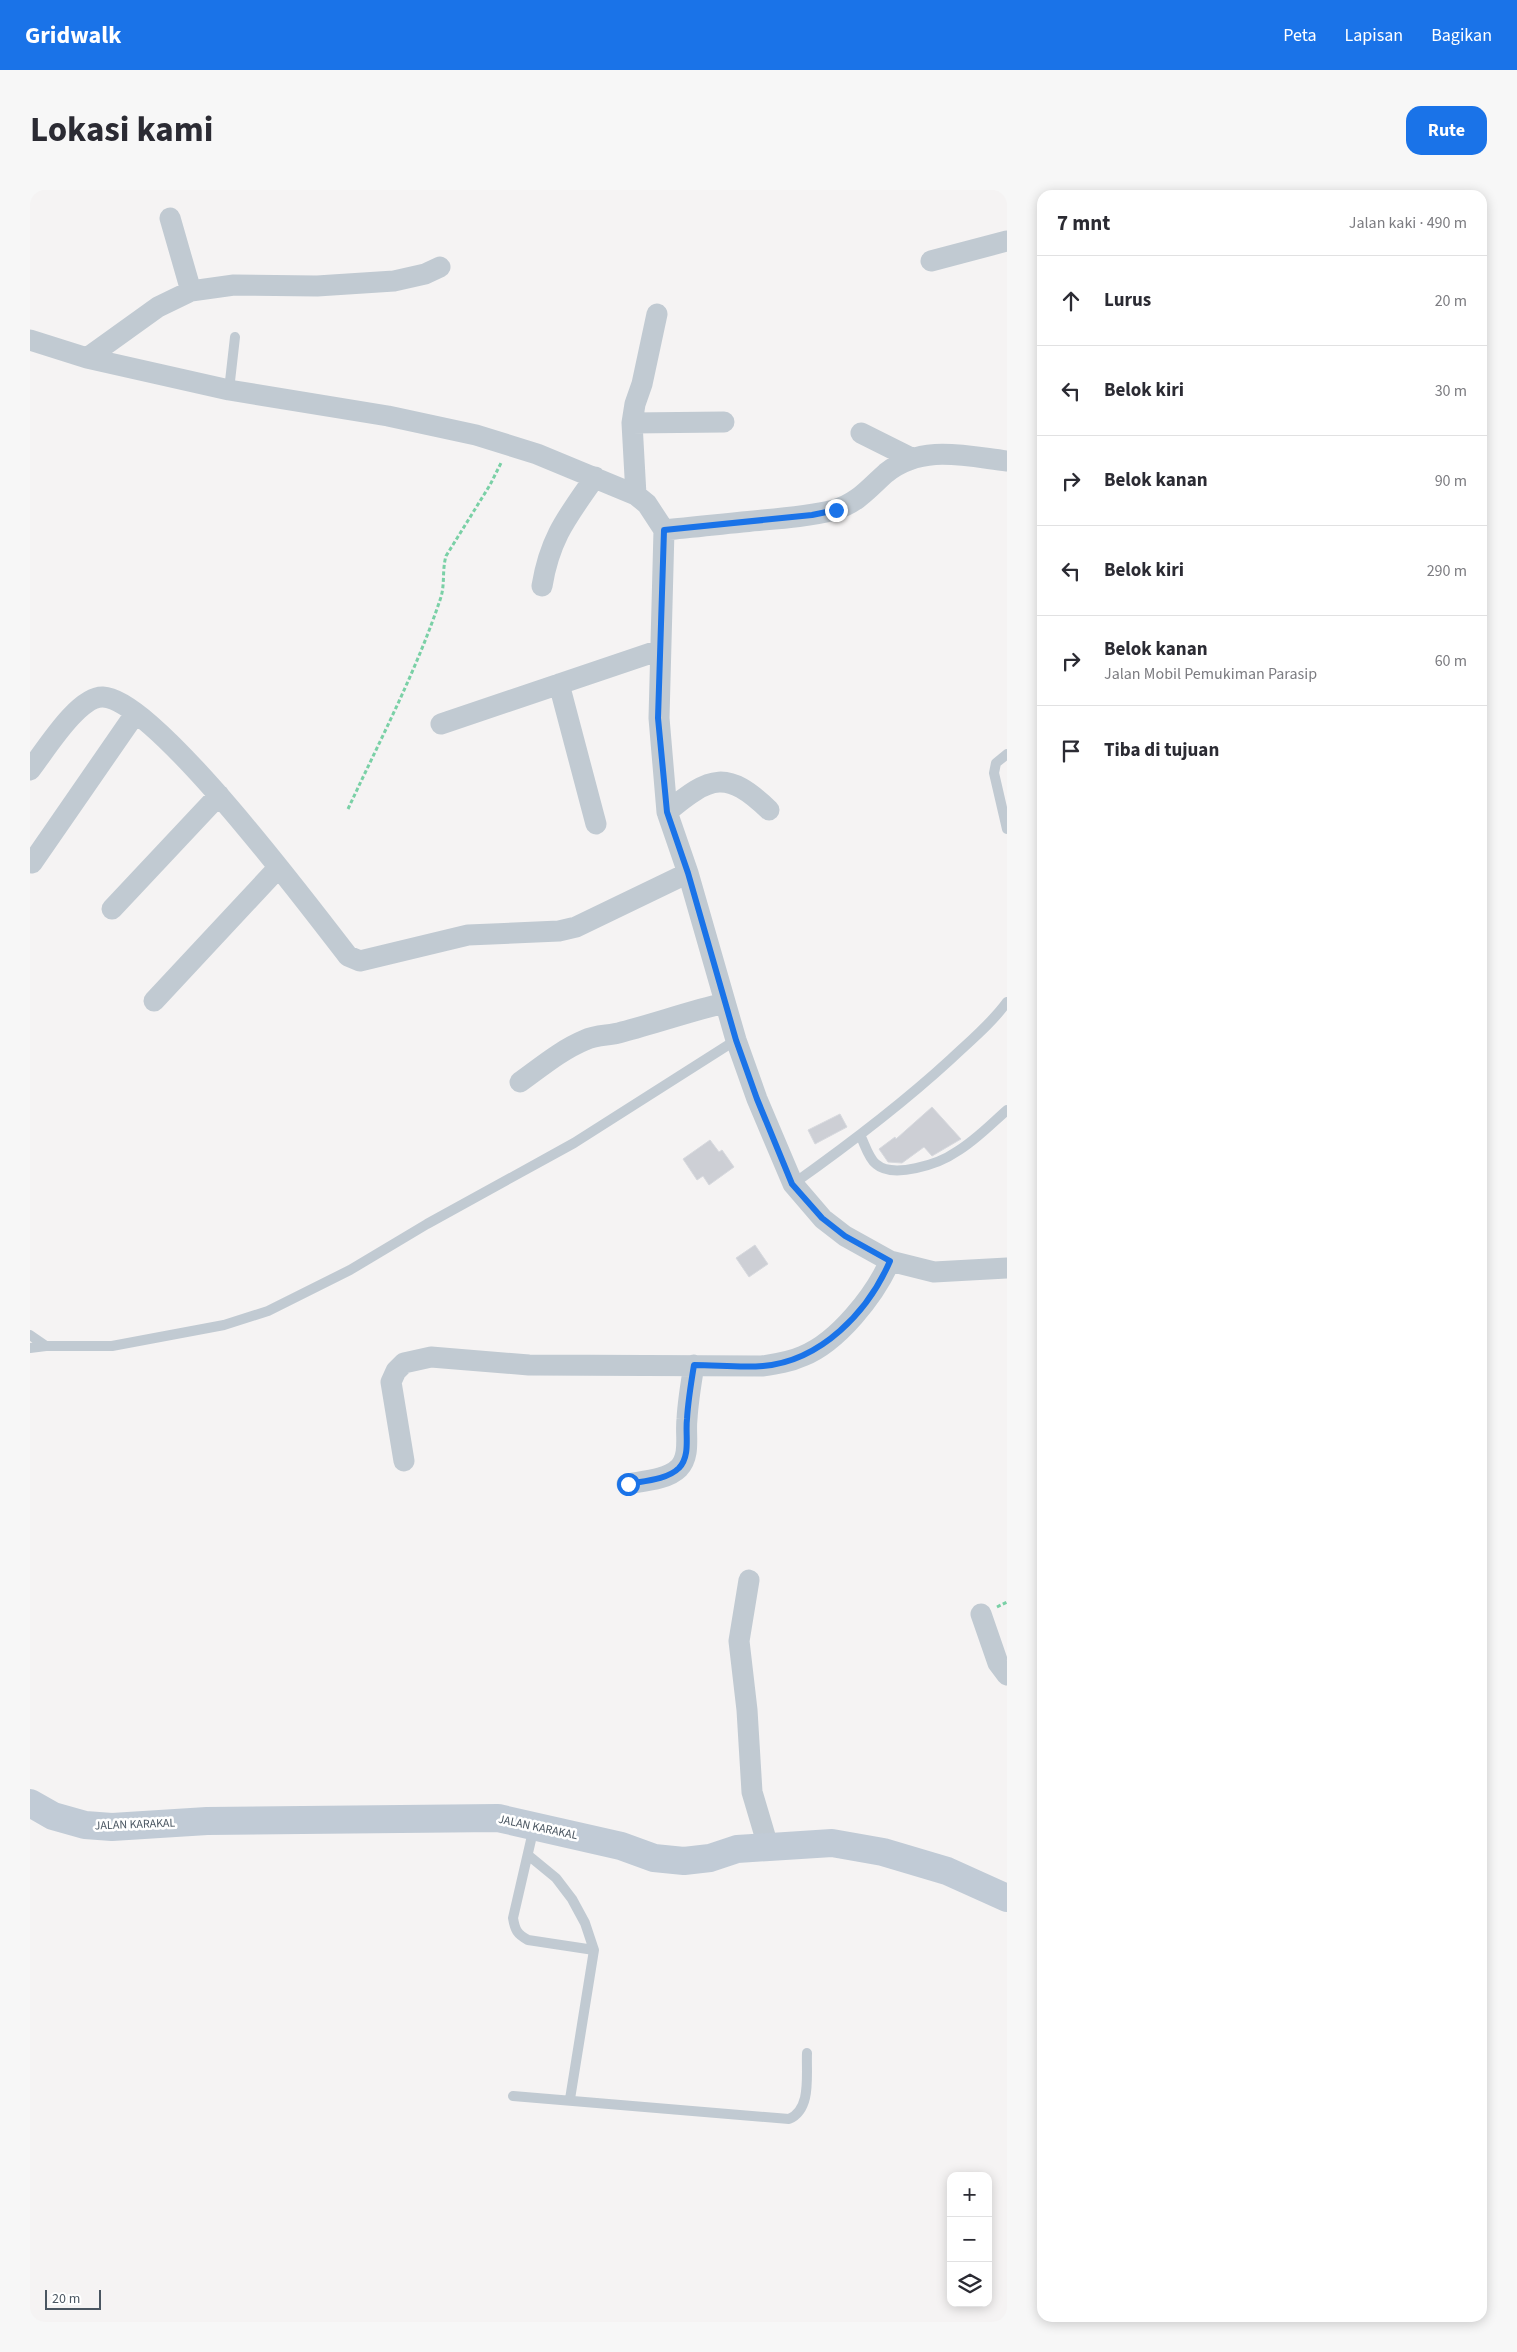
<!DOCTYPE html>
<html lang="id">
<head>
<meta charset="utf-8">
<style>
  :root { --surface:#fff; --page:#f7f7f7; --text:#2b2b33; --muted:#7c7c81; --line:#e1e1e2; --accent:#1a73e8 }
  body { margin:0; font-family:"Source Sans 3",sans-serif; background:var(--page); color:var(--text) }
  .controls { position:absolute; right:15px; bottom:15px; display:grid; overflow:hidden; border-radius:10px; box-shadow:0 2px 12px #0003 }
  .controls button { width:45px; height:45px; display:grid; place-items:center; padding:0; border:0; border-bottom:1px solid var(--line); background:var(--surface); color:var(--text); font:25px sans-serif }
  .scale { position:absolute; left:15px; bottom:12px; width:56px; box-sizing:border-box; padding-left:5px; border:2px solid #4a5661; border-top:0; font-size:14px; line-height:18px; white-space:nowrap; color:#4a5661; -webkit-text-stroke:4px #fff; paint-order:stroke }
  .stop { position:absolute; width:15px; height:15px; margin:-11px; border:4px solid #1a73e8; border-radius:50%; background:#fff }
  .stop.end { background:#1a73e8; border-color:#fff; box-shadow:0 1px 5px #0008 }
  .list { margin:0; padding:0; list-style:none }
  h2 { display:flex; justify-content:space-between; align-items:center; height:65px; margin:0; padding:0 20px; font-size:21px }
  h2 small { font-size:16px; font-weight:400; color:var(--muted) }
  .list li { display:grid; grid-template-columns:32px 1fr auto; gap:15px; align-items:center; box-sizing:border-box; height:90px; padding:0 20px; border-top:1px solid var(--line) }
  .list b { display:block; font-size:19px; white-space:nowrap }
  .list p { margin:0; font-size:16px; white-space:nowrap; color:var(--muted) }
  .list em { font-size:16px; font-style:normal; color:var(--muted) }
  .icon { flex:none; width:28px; height:28px; fill:none; stroke:currentColor; stroke-width:2; stroke-linecap:round; stroke-linejoin:round }
  .map { position:relative; flex:none; width:977px; height:2132px; overflow:hidden; border-radius:15px }
  header { display:flex; align-items:center; gap:30px; box-sizing:border-box; height:70px; padding:0 25px; background:var(--accent); color:#fff }
  header strong { font-size:24px }
  nav { display:flex; gap:28px; margin-inline-start:auto; font-size:18px }
  .intro { display:flex; align-items:center; justify-content:space-between; box-sizing:border-box; height:120px; padding:0 30px }
  h1 { margin:0; font-size:35px }
  .button { padding:12px 22px; border-radius:15px; background:var(--accent); color:#fff; font-size:18px; font-weight:700 }
  main { display:flex; gap:30px; padding:0 30px }
  aside { flex:1; background:var(--surface); border-radius:15px; box-shadow:0 2px 12px #0003 }
  .map>svg:first-child { display:block }
</style>
</head>
<body>
<header>
<strong>Gridwalk</strong>
<nav><a>Peta</a><a>Lapisan</a><a>Bagikan</a></nav>
</header>
<div class="intro"><h1>Lokasi kami</h1><a class="button">Rute</a></div>
<main>
<div class="map">
<svg width="977" height="2132" viewBox="0 0 977 2132">
  <rect width="100%" height="100%" fill="#f5f3f3"/>
  <!-- building -->
  <path fill="#cdcfd5" stroke="#d7d9de" d="M902 917 931 949 902 966 894 957 872 973 858 972 849 959 865 947 866 949Z
    M810 924 817 937 785 954 778 940Z
    M680 950 689 962 692 960 704 977 679 995 673 986 667 990 653 969Z
    M725 1055 738 1074 719 1087 706 1068Z"/>
  <g fill="none" stroke-linecap="round" stroke-linejoin="round">
    <!-- path -->
    <path stroke="#7ad0a6" stroke-width="3" stroke-dasharray="4 2.5" stroke-linecap="butt" d="M318 619C350 550 387 480 411 407 415 393 412 380 416 366L460 295 472 271
      M967 1417 977 1412"/>
    <!-- lane -->
    <path stroke="#c1cad2" stroke-width="10" d="M199 200 205 147
      M977 564 966 573 964 583 977 639
      M831 947C835 955 839 969 846 974 863 989 909 974 926 962 945 951 961 934 977 920
      M763 994C818 955 871 915 921 869 940 851 962 833 977 812
      M0 1145 16 1156
      M0 1158 16 1156H82L194 1135 238 1121 320 1080 397 1034 544 953 706 850
      M504 1637 483 1728C485 1740 487 1744 498 1750L564 1760
      M498 1665 526 1688 542 1709 555 1733 564 1760 540 1909
      M483 1906 759 1929C782 1919 776 1885 777 1863"/>
    <!-- street -->
    <path stroke="#c1cad2" stroke-width="21" d="M140 28 161 101
      M901 71 977 51
      M0 150 57 168 199 200 358 226 446 245 507 264 606 305 617 314 634 340 629 528 637 622 658 683 706 850 727 909 763 994 793 1029 815 1046 860 1071 904 1082 977 1078
      M57 168 128 117 161 101 204 95 287 96 364 91 395 84 410 77
      M602 233 694 232
      M831 243 881 268
      M606 305 602 233 605 214 612 194 627 124
      M634 340C667 337 700 333 733 330 757 328 781 326 804 320 828 313 839 298 856 283 892 254 935 266 977 271
      M512 396C520 347 538 326 565 287
      M529 494 566 634
      M411 534 630 460
      M0 580C15 561 48 506 73 507 125 509 281 719 318 766L330 771 438 745 529 741 546 737 658 683
      M637 622C681 585 697 580 739 620
      M2 673 105 524
      M82 719 189 605
      M124 811 248 678
      M490 892C511 877 531 860 555 850 567 844 580 846 592 842 627 833 660 821 695 813
      M374 1271 361 1192 366 1181 374 1173 401 1167 499 1175 732 1176C746 1174 760 1172 773 1166 808 1152 845 1105 860 1071
      M597 1294C613 1291 637 1290 649 1278 661 1265 655 1245 657 1229 658 1211 661 1193 664 1175
      M719 1390 709 1451 717 1520 722 1602 738 1656
      M951 1424 968 1473 977 1485"/>
    <!-- secondary -->
    <path stroke="#c1cbd6" stroke-width="28" d="M0 1613 23 1626 55 1635 82 1637 177 1631 468 1628 591 1656 624 1668 654 1671 680 1668 707 1659 802 1653 853 1662 917 1681 977 1708"/>
  </g>
  <g fill="none" stroke-linecap="round" stroke-linejoin="round">
    <!-- route -->
    <path stroke="#1a73e8" stroke-width="6" d="M598 1294C613 1291 637 1290 649 1278 661 1265 655 1245 657 1229 658 1211 661 1193 664 1175 686 1175 711 1178 733 1176 791 1171 838 1122 860 1071L815 1046 792 1028 762 994 727 909 706 850 658 683 637 622 628 528 634 340 782 325 806 320"/>
  </g>
  <g text-anchor="middle" stroke-width="5" stroke-linejoin="round" paint-order="stroke">
    <!-- street labels -->
    <g font-size="12" fill="#4a5661" stroke="#fff">
      <text transform="translate(105 1634) rotate(-2)" y="4">JALAN KARAKAL</text>
      <text transform="translate(508 1637) rotate(12)" y="4">JALAN KARAKAL</text>
    </g>
  </g>
</svg>
<div class="controls">
<button>+</button>
<button>−</button>
<button><svg class="icon" aria-label="layers" viewBox="0 0 24 24"><path d="M12 4l9 5-9 5-9-5zM3 14l9 5 9-5"/></svg></button>
</div>
<div class="scale">20 m</div>
<div class="stop" style="left:598px;top:1294px"></div>
<div class="stop end" style="left:806px;top:320px"></div>
</div>
<aside>
<h2>7 mnt<small>Jalan kaki · 490 m</small></h2>
<ul class="list">
<li><svg class="icon" aria-label="ahead" viewBox="0 0 24 24"><path d="M12 20V5M6 11l6-6 6 6"/></svg><div><b>Lurus</b></div><em>20 m</em></li>
<li><svg class="icon" aria-label="left" viewBox="0 0 24 24"><path d="M17 20v-9H6M10 6l-5 5 5 5"/></svg><div><b>Belok kiri</b></div><em>30 m</em></li>
<li><svg class="icon" aria-label="right" viewBox="0 0 24 24"><path d="M7 20v-9h11M14 6l5 5-5 5"/></svg><div><b>Belok kanan</b></div><em>90 m</em></li>
<li><svg class="icon" aria-label="left" viewBox="0 0 24 24"><path d="M17 20v-9H6M10 6l-5 5 5 5"/></svg><div><b>Belok kiri</b></div><em>290 m</em></li>
<li><svg class="icon" aria-label="right" viewBox="0 0 24 24"><path d="M7 20v-9h11M14 6l5 5-5 5"/></svg><div><b>Belok kanan</b><p>Jalan Mobil Pemukiman Parasip</p></div><em>60 m</em></li>
<li><svg class="icon" aria-label="arrive" viewBox="0 0 24 24"><path d="M6 21V4h12l-3 4 3 4H6"/></svg><div><b>Tiba di tujuan</b></div></li>
</ul>
</aside>
</main>
</body>
</html>
